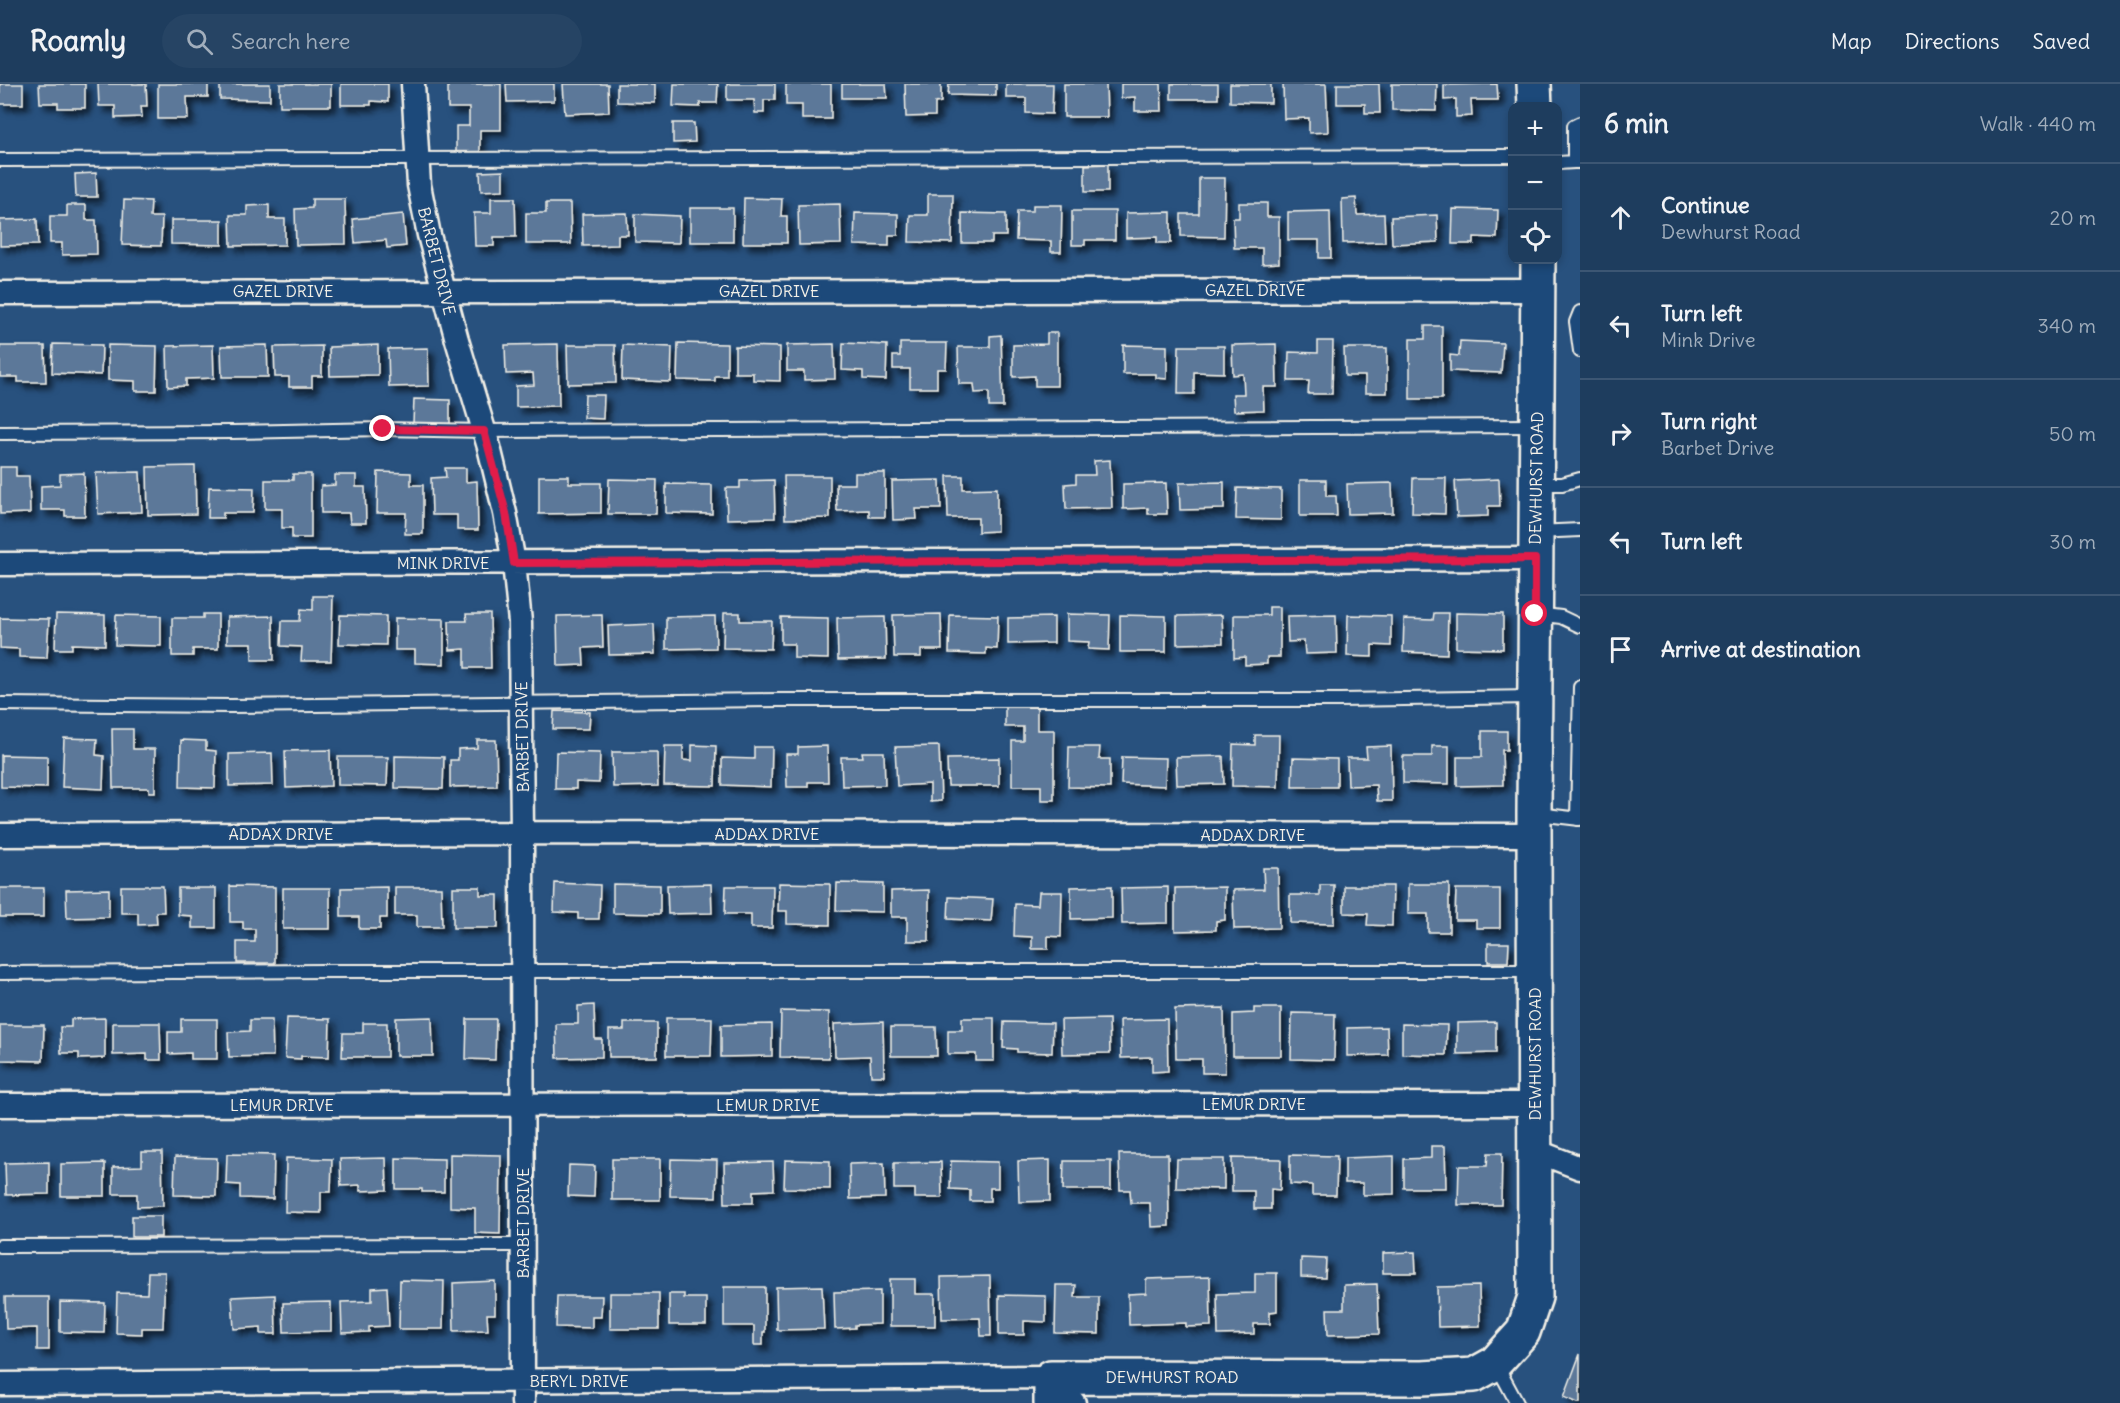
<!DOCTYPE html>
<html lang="en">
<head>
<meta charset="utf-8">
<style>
  :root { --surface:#1e3d5e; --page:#264464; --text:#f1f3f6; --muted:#a1aebc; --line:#3c5673 }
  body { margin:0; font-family:Delius,sans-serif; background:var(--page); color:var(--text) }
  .controls { position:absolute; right:18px; top:18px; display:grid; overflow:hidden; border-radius:12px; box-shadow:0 3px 9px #0003 }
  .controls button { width:54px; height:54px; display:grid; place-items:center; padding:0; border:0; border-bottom:2px solid var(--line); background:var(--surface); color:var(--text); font:30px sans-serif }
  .stop { position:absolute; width:18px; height:18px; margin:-14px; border:4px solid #e11d48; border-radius:50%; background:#fff }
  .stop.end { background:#e11d48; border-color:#fff; box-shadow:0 2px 6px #0008 }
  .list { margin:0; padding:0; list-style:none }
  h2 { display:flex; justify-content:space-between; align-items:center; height:78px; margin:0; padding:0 24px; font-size:26px }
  h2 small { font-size:20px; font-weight:400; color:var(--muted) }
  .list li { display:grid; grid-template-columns:39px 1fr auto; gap:18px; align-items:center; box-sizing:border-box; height:108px; padding:0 24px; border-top:2px solid var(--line) }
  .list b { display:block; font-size:22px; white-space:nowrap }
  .list p { margin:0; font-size:20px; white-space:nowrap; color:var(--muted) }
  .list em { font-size:20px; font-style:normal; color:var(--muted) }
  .icon { flex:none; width:33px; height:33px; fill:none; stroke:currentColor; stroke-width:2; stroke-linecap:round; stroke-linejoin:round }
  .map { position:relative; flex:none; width:1580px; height:1319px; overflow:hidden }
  header { display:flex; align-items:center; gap:36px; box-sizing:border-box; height:84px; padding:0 30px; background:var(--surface); border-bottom:2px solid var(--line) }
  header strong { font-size:28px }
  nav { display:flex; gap:33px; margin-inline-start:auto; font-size:21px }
  .search { width:420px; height:54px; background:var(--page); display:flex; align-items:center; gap:15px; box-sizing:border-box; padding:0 21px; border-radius:33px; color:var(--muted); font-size:22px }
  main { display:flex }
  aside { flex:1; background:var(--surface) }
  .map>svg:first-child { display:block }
</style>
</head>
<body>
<header>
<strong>Roamly</strong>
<div class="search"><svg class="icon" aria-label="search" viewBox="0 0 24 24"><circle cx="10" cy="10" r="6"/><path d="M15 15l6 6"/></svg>Search here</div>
<nav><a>Map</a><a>Directions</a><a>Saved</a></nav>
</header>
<main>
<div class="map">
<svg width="1580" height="1319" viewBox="0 0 1580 1319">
  <defs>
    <filter id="shadow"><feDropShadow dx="5.5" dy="5.5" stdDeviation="3" flood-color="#0009"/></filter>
  </defs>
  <rect width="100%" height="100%" fill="#28517e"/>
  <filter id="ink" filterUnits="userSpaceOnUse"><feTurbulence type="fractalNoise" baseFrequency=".0167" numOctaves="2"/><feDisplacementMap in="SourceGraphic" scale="12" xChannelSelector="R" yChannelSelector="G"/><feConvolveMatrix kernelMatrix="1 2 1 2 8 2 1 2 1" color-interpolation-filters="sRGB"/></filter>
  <g filter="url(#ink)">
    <!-- building -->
    <path fill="#5b7899" stroke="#f4f1e8" stroke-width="1.5" filter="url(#shadow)" d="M0 0H23V20H0Z
      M39 0H85V24H58V19H40Z
      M98 0H146L147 22H141L142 33 115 34V22H99Z
      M158 0H208V13H187L188 35H158Z
      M220 0H270V16L220 15Z
      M280 0H331V22H280Z
      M341 0H388V18L371 17V21H341Z
      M448 0H501V46H480V68H456V42H469V24H448Z
      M506 0H554V17L507 18Z
      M563 0H608L609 28 565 30Z
      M617 0H655V19L617 18Z
      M674 0H718L717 19H700V23L673 22Z
      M727 0H775V16H764V29H755L754 16H727Z
      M786 0H831V35H802V21H786Z
      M842 0H886L887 14H842Z
      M905 0H941V18L935 19V32L906 33Z
      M949 0H996V12L948 11Z
      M1006 0H1053L1052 30 1026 29V14H1006Z
      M1064 0H1106L1107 33H1064Z
      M1121 0H1161L1162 27H1135V13L1121 14Z
      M1171 0H1218V15H1171Z
      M1230 0H1271V19L1230 18Z
      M1283 0H1326L1328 48 1309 49V34L1284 35Z
      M1337 0H1379L1380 29H1365V20H1337Z
      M1392 0H1437L1436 27 1392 26Z
      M1497 0 1498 16H1471L1472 32 1456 33V15L1444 16V1Z
      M673 39H694L695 58 673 59Z
      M1108 80V108H1085V81Z
      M503 87V106L481 107 480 88Z
      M96 89 97 113H76L75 90Z
      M1199 94H1225L1224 153 1181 152V130H1199Z
      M928 110H953L952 159 909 158 910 131H928Z
      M491 114H515L516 153H494V162H475L474 129H491Z
      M744 114 782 115 781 132H787V159H743Z
      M1356 114 1357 131 1384 130 1385 158 1343 159 1342 115Z
      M312 115H345L346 160 296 161 295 125 312 124Z
      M124 116 151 117 150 133H162L161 162 122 161Z
      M546 119H570L571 160H526V129H546Z
      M1239 119H1267V133H1279V179L1262 180V164H1234L1233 134H1239Z
      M840 120 841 160 799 161 798 121Z
      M67 121H86V136H96L97 170 62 171V159H50V132H67Z
      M269 121V135H285V161L231 162 230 131H247V122Z
      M1033 121H1062L1061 168H1051V157L1016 156 1017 127H1033Z
      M690 124H733V158H690Z
      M1453 125 1498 126 1497 154 1474 153V160H1452Z
      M1072 127H1115V156H1085V161H1072Z
      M1330 127 1331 174H1319V156H1288V128Z
      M1171 128V159H1157V153L1126 154V129Z
      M627 129 628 151H618V161L583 162 582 130Z
      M855 129 898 130V151H889V162L854 161Z
      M962 129 1006 130V152H992V159H962Z
      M403 130 406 162 387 164 386 156 355 159 353 135Z
      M635 130 680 132 679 159 635 158Z
      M1437 131 1438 158 1392 160 1391 133Z
      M37 135 38 161 0 162V136Z
      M171 136H222V161L171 160Z
      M1425 242H1442V315H1410V255H1425Z
      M1047 249H1057V302H1035V292L1013 293V261L1047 260Z
      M1001 251 1003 323H989V308L975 309 974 300H959L958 263H990V252Z
      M1318 257H1333L1332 310H1308L1309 297H1288L1289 268 1318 269Z
      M1460 257 1503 259 1501 289 1450 287V271L1459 272Z
      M678 259 727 260V292H715V297L677 296Z
      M843 259 887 261 886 296 863 295V287L842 286Z
      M900 259H947L946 285H937V304H910V285H893V272H900Z
      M53 260 102 261 101 291 52 289Z
      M558 260 559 322 516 323V302L534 301 533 289 506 290 505 261Z
      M834 260 835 295 804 296V287H787V261Z
      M1276 260 1277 303H1263L1264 326 1234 327 1233 310H1244L1243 290 1233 291 1232 261Z
      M108 261 157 262 156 307H135V297L108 296Z
      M213 261 214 294 186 295V302L168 303 167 262Z
      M267 261 268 293H222L221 262Z
      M378 261V291L330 292 329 263Z
      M567 261H615L616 299 568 300Z
      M623 261 672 263 671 298 622 296Z
      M1123 261 1167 262V295L1156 294V290H1123Z
      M0 262H45L46 298H18V293H0Z
      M322 262V292H312V303H289V293H275L274 263Z
      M735 262 780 263V297L753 296V289H735Z
      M1179 262H1224V289L1194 288V310H1178Z
      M428 264 429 302 389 303 388 265Z
      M1344 264H1387V309H1365V292H1345Z
      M585 311H604L603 335 584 334Z
      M414 315 450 316V340L413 339Z
      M1110 376 1112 424 1066 425 1065 400 1076 399V391H1095L1094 377Z
      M195 382 196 430 148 431 147 383Z
      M0 383H16V392H29L30 429 0 430Z
      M445 384H466V398L477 397 478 446H457V431H432L431 394 446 393Z
      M140 388 142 428 98 430 96 389Z
      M378 388 411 389V401H423V450H405L406 429H377Z
      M84 389 85 432H65V426H41V402L60 401V390Z
      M855 389H885V433H869V426L837 427 836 400H855Z
      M293 390H311V454H292V444H282V425H265V396H293Z
      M335 391H356V403H365L366 439H350L349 429H321V402L335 401Z
      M539 392H569V399H601V429L539 430Z
      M784 392H830V434L785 435Z
      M947 392H963V405L997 404V447L978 448V434H948Z
      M1413 394H1446L1445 430 1412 429Z
      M609 395 657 396 656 430H608Z
      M1499 395 1500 422H1488V432L1457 433 1455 397Z
      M774 396 775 434 727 435 726 404H740V397Z
      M940 396 941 425H916L917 435 893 436 892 397Z
      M1300 396H1326V412H1336L1337 432H1300Z
      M1224 398V425L1180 426 1179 399Z
      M1166 399 1167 430H1148V424L1123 425V400Z
      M1392 399 1393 429 1348 430 1347 400Z
      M666 400 712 401V430L666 429Z
      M209 403 254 404 253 429H223V434H208Z
      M1237 404 1281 405V436L1236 435Z
      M313 512H333L331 577H301L302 563 281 562 282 537H300L301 525 313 526Z
      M1269 523H1280V573H1267V580L1245 581V573L1234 574V531H1269Z
      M724 529H740V537H772L771 565 723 564Z
      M1434 529H1448L1447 570 1403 568 1404 535 1433 536Z
      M1456 529 1503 530V565L1456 564Z
      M56 530 105 531V561L72 560V565H55Z
      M203 530H218V565H193V572H172V534H203Z
      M466 530H490L491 584H465V565L450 566 449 537H467Z
      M941 530 942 566H921V573H894L893 531Z
      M1067 530 1110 531 1109 566 1088 565 1089 558 1067 557Z
      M116 531 161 532V562L115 561Z
      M340 531 386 532V561L339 560Z
      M602 531 603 563 583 564 584 581 558 582 557 532Z
      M950 531 998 532 997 565 986 564V570L949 569Z
      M1120 531 1166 532V568H1120Z
      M1222 531 1223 559 1177 560V532Z
      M1336 531 1337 569 1305 570 1304 557 1288 558 1287 532Z
      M1348 531 1391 532V562L1372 561V573L1347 572Z
      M273 532 274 576H252V559H227V533Z
      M715 532 716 564 666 565V533Z
      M781 533 828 534V575L794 574V560H781Z
      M885 533 886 575 838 576 837 534Z
      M1054 533V559L1008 560V534Z
      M0 534 49 535 47 574 19 573V565L0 564Z
      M395 534 444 535V580L415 579V566H395Z
      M654 540 655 570 609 571 608 542Z
      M1005 622H1037V646H1054V716H1041V702H1012V657H1023V643H1005Z
      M554 627 590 628 589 645H553Z
      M112 645H133V665H155V708H149V704H113Z
      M1482 647H1507V666H1502L1503 701 1457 702V673H1482Z
      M1255 651H1279L1278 703 1232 702 1233 660 1255 661Z
      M64 654 97 655 96 671 104 672 103 705 62 703Z
      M181 656 206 657V666L216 667 215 704 180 703Z
      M477 656H496L497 702 450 703V676H458V665L477 664Z
      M692 661 716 662 715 702 664 701 665 662H683V676L692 677Z
      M827 662 828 698H808V703H787L786 670H798V663Z
      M939 662 941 717 930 718V700L897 702 895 663Z
      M1391 662 1392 717H1377L1376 701 1348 702 1347 674H1367L1366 663Z
      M1432 662H1449V700L1403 699V672H1432Z
      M754 663H772L771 703 722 701V674L754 675Z
      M1069 663H1100L1099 675H1110V704L1068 703Z
      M330 666 331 702 286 704 285 667Z
      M556 668 600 669 599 699 576 698V705H555Z
      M612 668H657L658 702 613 703Z
      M862 668H884L885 701 842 702 841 673H863Z
      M272 669 273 701 229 702V670Z
      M1 671 47 672V704L1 703Z
      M395 672 444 673 443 705 395 704Z
      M1223 672 1224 700 1177 701 1176 673Z
      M338 673H388L387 702 338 701Z
      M1122 673 1166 674 1165 702 1121 700Z
      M999 674V702H948L947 675Z
      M1293 674 1337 675V703H1292Z
      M1263 784H1278L1279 844 1234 845 1233 806 1264 805Z
      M555 799 600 801 599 835H578V829L554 828Z
      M779 799 830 800V841L787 840V827H778Z
      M837 799 883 800V828L836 827Z
      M613 800 660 801V830L613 829Z
      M711 800 712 829 668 830 667 801Z
      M1408 800H1449V848H1428V830H1408Z
      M1320 801H1334V840L1290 839V811H1320Z
      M121 802H163L164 828H156L157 840 138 841V829H121Z
      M230 802 275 803V879H237V858H255V845H243V838H230Z
      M726 802H773L772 844H751V830H725Z
      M1112 802V834L1071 835V803Z
      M1344 802H1393L1392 842 1367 841 1368 830 1344 829Z
      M387 803V834H380V845H359V833H341V804Z
      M395 803H441L442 843H417V831H395Z
      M453 803H480V811H498V844H453Z
      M1168 803V839L1122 840 1121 804Z
      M1225 803V836L1216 837V846L1175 847V804Z
      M0 804H44V833H0Z
      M178 804H216V844H192V832L178 831Z
      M283 804H330V845H283Z
      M109 805V833L67 834 66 806Z
      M1456 805H1500V844H1476V836H1455Z
      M929 806V857H907V833H891V807Z
      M1039 808H1062L1061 853 1048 852V865H1032V853L1014 852 1015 820 1038 821Z
      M949 813 993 815 991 837 948 835Z
      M1488 859H1509L1508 878H1488Z
      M594 921 595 955H602V973L557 974 556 940H578V922Z
      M1224 924 1225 989H1202V975H1176L1175 925Z
      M1254 924H1281V972H1233V930L1254 929Z
      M781 927 829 928V974L780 973Z
      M1292 929 1335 930 1334 976 1291 975Z
      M432 933 433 972H396V934Z
      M105 934V974L79 975V969H61L60 943H71V935Z
      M287 934 330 935 329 973 301 972V975L285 974Z
      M666 934H712L711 972H666Z
      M962 934H994V977H976V970H948V946H962Z
      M181 935H217V975H191V969L168 970V948H181Z
      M467 935H496L495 976 466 975Z
      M1109 935 1110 969 1062 970 1061 936Z
      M1167 935 1168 987 1152 988V973L1121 974 1120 936Z
      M250 936H272L273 972 229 973 228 948 250 947Z
      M883 938 884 992H871L870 972 835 973 834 940Z
      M1004 938 1053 939 1052 969 1017 968V965L1003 964Z
      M1496 938V969L1457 970V939Z
      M113 939H160L161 976H147V970L113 971Z
      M363 939H387V973H342L343 949H363Z
      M624 939H657V973H609V946H624Z
      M772 940V972L721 973V941Z
      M1402 940 1447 941 1446 971 1402 970Z
      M0 941H44L43 977 0 976Z
      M891 943H936L937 972H891Z
      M1387 943 1388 971 1347 972V944Z
      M1431 1062H1445L1446 1104H1404V1075L1431 1074Z
      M142 1068H162L163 1122 137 1123V1110H113V1083L142 1082Z
      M1488 1069H1502L1501 1121H1458L1459 1082H1487Z
      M227 1070 274 1071 273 1115 240 1114V1101L226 1100Z
      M450 1070 501 1071 500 1150 475 1149V1124L450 1123Z
      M1119 1070H1168L1169 1142 1151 1143 1150 1119H1131L1130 1106H1120Z
      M1290 1071 1337 1072 1336 1111H1312V1101L1290 1100Z
      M1394 1072V1110L1363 1111V1099H1345V1074Z
      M175 1073 217 1074 216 1112 174 1111Z
      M286 1074 332 1075 331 1108H321V1129L285 1128Z
      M386 1074 387 1106 360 1107V1101L341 1102 340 1075Z
      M396 1074 444 1075V1108H422V1105H396Z
      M1232 1074 1281 1075 1280 1106 1271 1105V1125H1254V1107H1232Z
      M612 1075H660V1116H612Z
      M671 1075 717 1076 716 1113 670 1112Z
      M1177 1075H1224V1105L1176 1104Z
      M785 1076 830 1077V1105L784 1104Z
      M1050 1076V1117L1019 1118 1018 1077Z
      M951 1077 998 1078V1104H990V1117H970V1106L950 1105Z
      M1064 1077H1111V1106H1063Z
      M49 1078V1110L6 1111 5 1079Z
      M773 1078 774 1106 753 1107V1119H725L724 1079Z
      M941 1078 942 1114H915V1105H894V1079Z
      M105 1079V1112H61V1080Z
      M884 1079 885 1114 850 1115 849 1080Z
      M569 1081 595 1082 594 1113 568 1112Z
      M132 1132H161V1153H132Z
      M1415 1168 1416 1189H1383V1169Z
      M1301 1174 1326 1175 1325 1194 1301 1193Z
      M148 1188H165L163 1244H142V1250L116 1249 117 1209 147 1210Z
      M1255 1189H1277V1227L1270 1228V1240H1254V1250L1218 1251 1217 1210 1255 1209Z
      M990 1192 991 1252H981L980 1234 942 1235 941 1193Z
      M1210 1193 1211 1242 1186 1243V1239L1129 1241 1128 1210 1146 1209V1195Z
      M890 1195H915V1210H935V1242H890Z
      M400 1196 444 1197 443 1245H399Z
      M495 1197V1230H487L488 1246 454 1247 453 1199Z
      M1377 1200 1379 1250 1328 1251 1327 1225H1344V1201Z
      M1056 1201H1076L1075 1213H1099V1250L1055 1249Z
      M822 1202 824 1245 777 1246 776 1203Z
      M1479 1202 1480 1242 1438 1243 1437 1203Z
      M387 1203 389 1242 369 1243V1248L342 1249 341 1218 372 1217V1204Z
      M724 1203H765V1248H763V1261H754V1242H724Z
      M880 1207V1240L855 1241V1244L835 1245 834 1208Z
      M610 1209H659V1245H610Z
      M669 1210H684V1214H706V1241H669Z
      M275 1211 276 1250H261V1243L234 1245 232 1213Z
      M999 1211 1046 1212V1238L1024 1237V1251H999Z
      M557 1212H602L601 1233H592V1244L556 1243Z
      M5 1213H49V1266H37V1244L6 1245Z
      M60 1218 105 1219 104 1249 60 1248Z
      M331 1218V1247L284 1248 283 1219Z
      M1580 1270V1319H1578L1564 1313Z"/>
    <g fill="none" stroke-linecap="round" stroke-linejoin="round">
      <defs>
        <path id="lane" d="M1580 39 1574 42V78H1580
          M0 76 1512 72
          M1558 79 1574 78
          M1580 228 1576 238 1580 267
          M0 349 233 348 383 345 484 347 1535 342
          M1537 400H1562L1580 395
          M1536 448 1580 446
          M1536 530 1561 533 1580 542
          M0 620 229 622 780 616H1340L1533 613
          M1537 730 1580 735
          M1577 735 1580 603
          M0 889 324 887H1533
          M0 1162 523 1161
          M1496 1280 1517 1319"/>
        <path id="street" d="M413 0 419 101 429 151 457 256 489 363 505 429 514 479 520 538 522 749 523 1319
          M0 209 1538 206
          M0 480 1535 475
          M0 751 522 749 1534 751
          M0 1021 1535 1020
          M1536 1067 1580 1084
          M0 1300 1051 1293 1074 1319"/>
        <path id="secondary" d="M1534 0 1535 22
          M1051 1319V1293L1422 1294 1474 1291 1494 1280 1523 1248 1535 1213 1534 730 1538 176"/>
      </defs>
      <!-- lane casing -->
      <use href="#lane" stroke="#f4f1e8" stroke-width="16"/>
      <!-- street casing -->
      <use href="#street" stroke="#f4f1e8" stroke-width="27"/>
      <!-- secondary casing -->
      <use href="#secondary" stroke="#f4f1e8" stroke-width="38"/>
      <!-- lane -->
      <use href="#lane" stroke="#1f4a7a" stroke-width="12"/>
      <!-- street -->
      <use href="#street" stroke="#1f4a7a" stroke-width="22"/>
      <!-- secondary -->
      <use href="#secondary" stroke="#1f4a7a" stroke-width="33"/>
    </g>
  </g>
  <g fill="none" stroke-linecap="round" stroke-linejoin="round" filter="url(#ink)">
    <!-- route -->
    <path stroke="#e11d48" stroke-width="8" d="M383 345 484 347 506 429 514 479 1535 475V530"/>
  </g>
  <g text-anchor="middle" stroke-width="5" stroke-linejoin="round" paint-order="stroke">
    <!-- street labels -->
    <g font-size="16" fill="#f4f1e8" stroke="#1f4a7a">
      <text transform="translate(437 177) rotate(76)" y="6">BARBET DRIVE</text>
      <text x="1255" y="212">GAZEL DRIVE</text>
      <text x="283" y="213">GAZEL DRIVE</text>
      <text x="769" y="213">GAZEL DRIVE</text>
      <text transform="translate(1536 394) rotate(-89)" y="6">DEWHURST ROAD</text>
      <text x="443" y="485">MINK DRIVE</text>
      <text transform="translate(522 653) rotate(-91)" y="6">BARBET DRIVE</text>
      <text x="281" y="756">ADDAX DRIVE</text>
      <text x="767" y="756">ADDAX DRIVE</text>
      <text x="1253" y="757">ADDAX DRIVE</text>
      <text transform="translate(1535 970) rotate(-90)" y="6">DEWHURST ROAD</text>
      <text x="1254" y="1026">LEMUR DRIVE</text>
      <text x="282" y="1027">LEMUR DRIVE</text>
      <text x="768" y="1027">LEMUR DRIVE</text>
      <text transform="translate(523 1139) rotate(-90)" y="6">BARBET DRIVE</text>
      <text x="1172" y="1299">DEWHURST ROAD</text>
      <text x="579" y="1303">BERYL DRIVE</text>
    </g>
  </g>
</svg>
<div class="controls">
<button>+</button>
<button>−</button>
<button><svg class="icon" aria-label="locate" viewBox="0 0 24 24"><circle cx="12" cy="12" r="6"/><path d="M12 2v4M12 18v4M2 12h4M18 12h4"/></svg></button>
</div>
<div class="stop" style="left:1535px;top:530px"></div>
<div class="stop end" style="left:383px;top:345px"></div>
</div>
<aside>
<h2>6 min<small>Walk · 440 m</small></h2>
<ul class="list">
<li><svg class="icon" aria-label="ahead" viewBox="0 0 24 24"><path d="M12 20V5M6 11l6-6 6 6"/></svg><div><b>Continue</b><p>Dewhurst Road</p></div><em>20 m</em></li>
<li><svg class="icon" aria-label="left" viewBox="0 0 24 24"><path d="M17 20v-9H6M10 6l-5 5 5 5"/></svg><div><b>Turn left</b><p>Mink Drive</p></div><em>340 m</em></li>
<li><svg class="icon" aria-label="right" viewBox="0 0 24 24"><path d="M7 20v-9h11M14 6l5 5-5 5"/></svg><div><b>Turn right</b><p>Barbet Drive</p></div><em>50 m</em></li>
<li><svg class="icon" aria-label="left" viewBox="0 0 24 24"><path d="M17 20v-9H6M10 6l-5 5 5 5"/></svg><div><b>Turn left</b></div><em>30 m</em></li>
<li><svg class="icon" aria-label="arrive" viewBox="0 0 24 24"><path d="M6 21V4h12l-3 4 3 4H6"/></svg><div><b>Arrive at destination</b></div></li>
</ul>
</aside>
</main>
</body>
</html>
